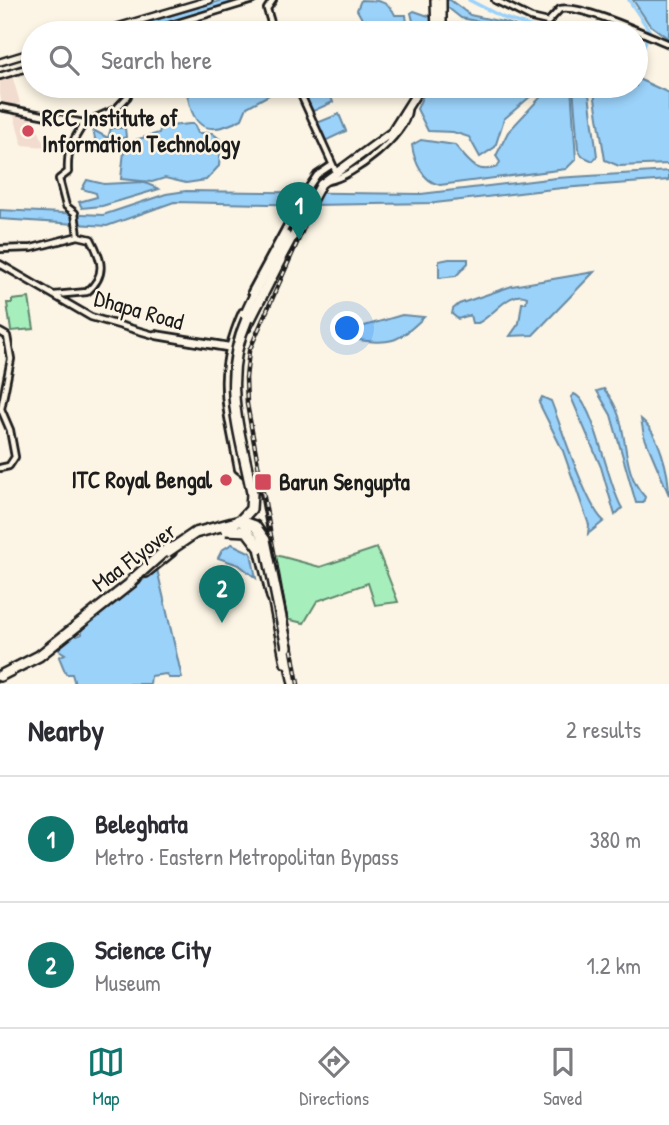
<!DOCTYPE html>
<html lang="en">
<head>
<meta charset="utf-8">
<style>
  :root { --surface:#fff; --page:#f7f7f7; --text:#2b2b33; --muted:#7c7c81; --line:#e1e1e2; --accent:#0f766e }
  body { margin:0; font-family:"Patrick Hand",sans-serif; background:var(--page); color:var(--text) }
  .you { position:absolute; left:348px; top:329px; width:24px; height:24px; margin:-18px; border:5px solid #fff; border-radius:50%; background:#1a73e8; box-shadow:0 0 0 10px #1a73e833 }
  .badge { display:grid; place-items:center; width:46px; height:46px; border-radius:50%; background:var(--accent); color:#fff; font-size:23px; font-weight:700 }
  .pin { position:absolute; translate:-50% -58px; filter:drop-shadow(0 2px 4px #0008) }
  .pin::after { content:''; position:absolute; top:37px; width:24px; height:21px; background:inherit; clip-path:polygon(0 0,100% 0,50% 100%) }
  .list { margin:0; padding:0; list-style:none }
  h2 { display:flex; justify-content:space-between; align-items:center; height:91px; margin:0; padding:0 28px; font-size:30px }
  h2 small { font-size:23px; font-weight:400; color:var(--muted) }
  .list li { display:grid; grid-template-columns:46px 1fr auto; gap:21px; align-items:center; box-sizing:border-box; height:126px; padding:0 28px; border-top:2px solid var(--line) }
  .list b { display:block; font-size:26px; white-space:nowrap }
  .list p { margin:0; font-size:23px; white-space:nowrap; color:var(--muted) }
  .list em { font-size:23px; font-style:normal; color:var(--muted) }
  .icon { flex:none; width:38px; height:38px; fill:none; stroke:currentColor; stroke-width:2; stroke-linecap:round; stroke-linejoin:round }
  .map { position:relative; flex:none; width:669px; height:684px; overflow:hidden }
  .search { position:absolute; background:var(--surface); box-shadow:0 4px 10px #0003; left:21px; right:21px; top:21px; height:77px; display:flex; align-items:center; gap:18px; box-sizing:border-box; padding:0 24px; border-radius:38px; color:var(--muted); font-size:26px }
  .sheet { height:343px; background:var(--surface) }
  nav { display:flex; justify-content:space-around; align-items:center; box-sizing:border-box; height:98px; border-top:2px solid var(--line); background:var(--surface); font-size:19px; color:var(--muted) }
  nav a { display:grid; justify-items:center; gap:4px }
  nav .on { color:var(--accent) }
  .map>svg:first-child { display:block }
</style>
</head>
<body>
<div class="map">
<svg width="669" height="684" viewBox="0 0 669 684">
  <rect width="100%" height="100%" fill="#fcf5e5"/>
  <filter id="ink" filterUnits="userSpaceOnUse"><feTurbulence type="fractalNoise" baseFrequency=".0143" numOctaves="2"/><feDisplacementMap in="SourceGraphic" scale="14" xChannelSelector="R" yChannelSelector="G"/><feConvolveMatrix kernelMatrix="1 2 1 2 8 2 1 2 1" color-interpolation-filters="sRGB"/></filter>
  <g filter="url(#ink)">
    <!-- built -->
    <path fill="#f2dccf" d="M12 75 20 103 16 105 17 108 3 106 0 95V78Z
      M13 112 31 115 34 129H38L45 147 22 145Z"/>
    <!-- green -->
    <path fill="#a6efbd" stroke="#61866c" stroke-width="2" d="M29 298 34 329 11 331 7 303H12V300Z
      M377 548 398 602 375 605 368 583 317 601 304 623 285 619 272 554 320 567Z"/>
    <!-- water -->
    <path fill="#9bd2fa" stroke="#6889a1" stroke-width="2" d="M223 0H247L136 33H112Z
      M361 0C375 0 389 0 395 15H406L408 33H370L357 10Z
      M445 0H450L470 15 507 23 536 33 461 18 447 7Z
      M633 0H669V39L649 24Z
      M414 11 434 18 431 33H416L411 13Z
      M636 78 669 93V164L619 166 605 160 593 86H636Z
      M186 86H274L269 95 247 107 242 119C204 139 191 126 186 86Z
      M318 86H326L333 102 311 112 302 92Z
      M427 86H521L531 96 504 119 495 147 480 157 469 137 453 132 428 131 417 109Z
      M551 86H571L576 159 566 169 440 185C423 182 414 161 412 145L421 140 455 145C468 160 475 175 497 167L500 162 496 156 508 132Z
      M573 86H588L597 156 593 161 582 156 578 149Z
      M339 114 346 131 325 141 317 123Z
      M189 124H194L198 133H212L221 140 219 166 206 180 186 183 165 178 152 182 121 179 124 151 134 146 135 140 159 133 161 127Z
      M111 128H125L126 137 109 143 104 149H94L96 143 93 130 108 138Z
      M669 171V180L562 188 435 203 312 205 174 202 107 226 0 219V210L103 215 166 194 186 191 421 194 556 178Z
      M87 180 104 184 143 182 159 189 102 206 82 208 79 202 97 197 96 193 82 189Z
      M449 259H468V263L456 276 439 278V261Z
      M594 272 533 335 510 336 519 323 522 303H526L527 297C510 289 494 315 478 323H472L470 315 458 319 452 314 453 309 459 304 512 286Z
      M402 315 424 317C395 345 390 344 352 339L348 333 351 330Z
      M604 389C634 424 616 465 645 497L643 503H636L611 415 597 391Z
      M574 394C594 401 608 486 622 508L615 515 601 467 571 397Z
      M542 397 551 401C561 426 587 508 604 521L588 534 589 525 563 451 539 403Z
      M641 419C659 433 669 472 669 495L644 436Z
      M232 544 251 553 256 578 239 565 218 558 222 550Z
      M157 569 182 678H169L166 674 151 676 150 684H75L72 674H66L59 657 65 654 59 650 58 645 74 633 77 636 82 634V628Z"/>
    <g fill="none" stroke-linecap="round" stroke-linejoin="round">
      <!-- canal -->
      <path stroke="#9bd2fa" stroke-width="3.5" d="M469 0 504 18 551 33
        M629 0 649 30 641 56 636 59"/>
      <defs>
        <path id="tertiary" d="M273 0 267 9 274 33
          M495 0 531 18 548 22 560 9C581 4 647 35 669 44
          M145 33 253 0
          M0 76 33 66
          M297 86 336 172
          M0 107 84 123 116 109 128 96 126 86
          M328 181C353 177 406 135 408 110
          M78 236 75 213 66 206 59 179 68 172C67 148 72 143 84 123
          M0 249 32 248 78 236 91 239C102 260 107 275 87 292L54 295
          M0 264 91 317 157 336 227 348
          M251 292 304 194 317 175 332 165
          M242 312C214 376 226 404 238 469L247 476
          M0 332 7 336 11 359 1 409 10 430 15 457 9 466 0 468
          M155 334 229 346"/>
        <path id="secondary" d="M97 33 209 0
          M0 62 33 52"/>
        <path id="primary" d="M435 0 436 33
          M442 33V0
          M278 264 321 184 392 132 421 86
          M231 400C220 342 260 284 286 235
          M255 492 263 535
          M253 517V504
          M146 573 172 552
          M271 592 285 663
          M288 660 293 684"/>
        <path id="motorway" d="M246 327 280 260
          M260 548 272 597
          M287 647 289 665
          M0 676 39 656 136 579"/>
      </defs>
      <!-- tertiary casing -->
      <use href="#tertiary" stroke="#1c1c1c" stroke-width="10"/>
      <!-- secondary casing -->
      <use href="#secondary" stroke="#1c1c1c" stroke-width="10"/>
      <!-- primary casing -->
      <use href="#primary" stroke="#1c1c1c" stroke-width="12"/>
      <!-- motorway casing -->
      <use href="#motorway" stroke="#1c1c1c" stroke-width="14"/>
      <!-- tertiary -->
      <use href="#tertiary" stroke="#fcf5e5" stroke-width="4.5"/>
      <!-- secondary -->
      <use href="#secondary" stroke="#fcf5e5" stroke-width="5"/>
      <!-- primary -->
      <use href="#primary" stroke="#fcf5e5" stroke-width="7"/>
      <!-- motorway -->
      <use href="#motorway" stroke="#fcf5e5" stroke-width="9"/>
      <defs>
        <path id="rail" d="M298 684 247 404 246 378 249 351 309 216"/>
      </defs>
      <!-- rail casing -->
      <use href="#rail" stroke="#1c1c1c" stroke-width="4.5"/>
      <!-- rail -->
      <use href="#rail" stroke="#fcf5e5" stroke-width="2" stroke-dasharray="5" stroke-linecap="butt"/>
      <defs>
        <path id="motorway-bridge" d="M238 520 255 526 265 540 287 647
          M226 530 247 531 260 548
          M167 552 195 533 240 521 251 509 252 493C240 431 220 380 247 319
          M131 581 168 548"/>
      </defs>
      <!-- motorway-bridge casing -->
      <use href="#motorway-bridge" stroke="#1c1c1c" stroke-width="14" stroke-linecap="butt"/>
      <!-- motorway-bridge -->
      <use href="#motorway-bridge" stroke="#fcf5e5" stroke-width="9"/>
    </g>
  </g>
  <!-- markers -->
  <g fill="#d1495b" stroke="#fcf5e5" stroke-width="2.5">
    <circle cx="28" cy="131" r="7"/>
    <circle cx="226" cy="480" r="7"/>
    <rect x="254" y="473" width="18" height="18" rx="3.5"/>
  </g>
  <g text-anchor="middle" stroke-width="5" stroke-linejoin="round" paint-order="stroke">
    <!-- poi labels -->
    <g font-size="23" font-weight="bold" fill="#1c1c1c" stroke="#fcf5e5" text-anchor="start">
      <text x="42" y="126">RCC Institute of<tspan x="42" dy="26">Information Technology</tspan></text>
      <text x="212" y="488" text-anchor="end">ITC Royal Bengal</text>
      <text x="279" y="490">Barun Sengupta</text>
    </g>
    <!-- street labels -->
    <g font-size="23" fill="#1c1c1c" stroke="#fcf5e5">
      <text transform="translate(139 310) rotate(16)" y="8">Dhapa Road</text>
      <text transform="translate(134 557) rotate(-37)" y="8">Maa Flyover</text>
    </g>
  </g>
</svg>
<div class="you"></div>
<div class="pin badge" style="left:299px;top:240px">1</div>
<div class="pin badge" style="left:222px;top:623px">2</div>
<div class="search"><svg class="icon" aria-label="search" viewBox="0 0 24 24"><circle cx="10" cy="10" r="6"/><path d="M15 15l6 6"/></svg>Search here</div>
</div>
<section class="sheet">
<h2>Nearby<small>2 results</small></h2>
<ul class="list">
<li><span class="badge">1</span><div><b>Beleghata</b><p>Metro · Eastern Metropolitan Bypass</p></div><em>380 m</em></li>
<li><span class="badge">2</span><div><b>Science City</b><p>Museum</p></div><em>1.2 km</em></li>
</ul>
</section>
<nav>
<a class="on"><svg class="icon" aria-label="map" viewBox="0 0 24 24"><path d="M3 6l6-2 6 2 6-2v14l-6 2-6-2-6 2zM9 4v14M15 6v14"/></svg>Map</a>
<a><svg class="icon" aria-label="directions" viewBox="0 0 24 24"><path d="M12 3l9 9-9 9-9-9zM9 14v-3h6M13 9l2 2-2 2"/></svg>Directions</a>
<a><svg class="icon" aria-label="saved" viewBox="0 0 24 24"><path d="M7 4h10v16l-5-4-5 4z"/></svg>Saved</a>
</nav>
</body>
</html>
